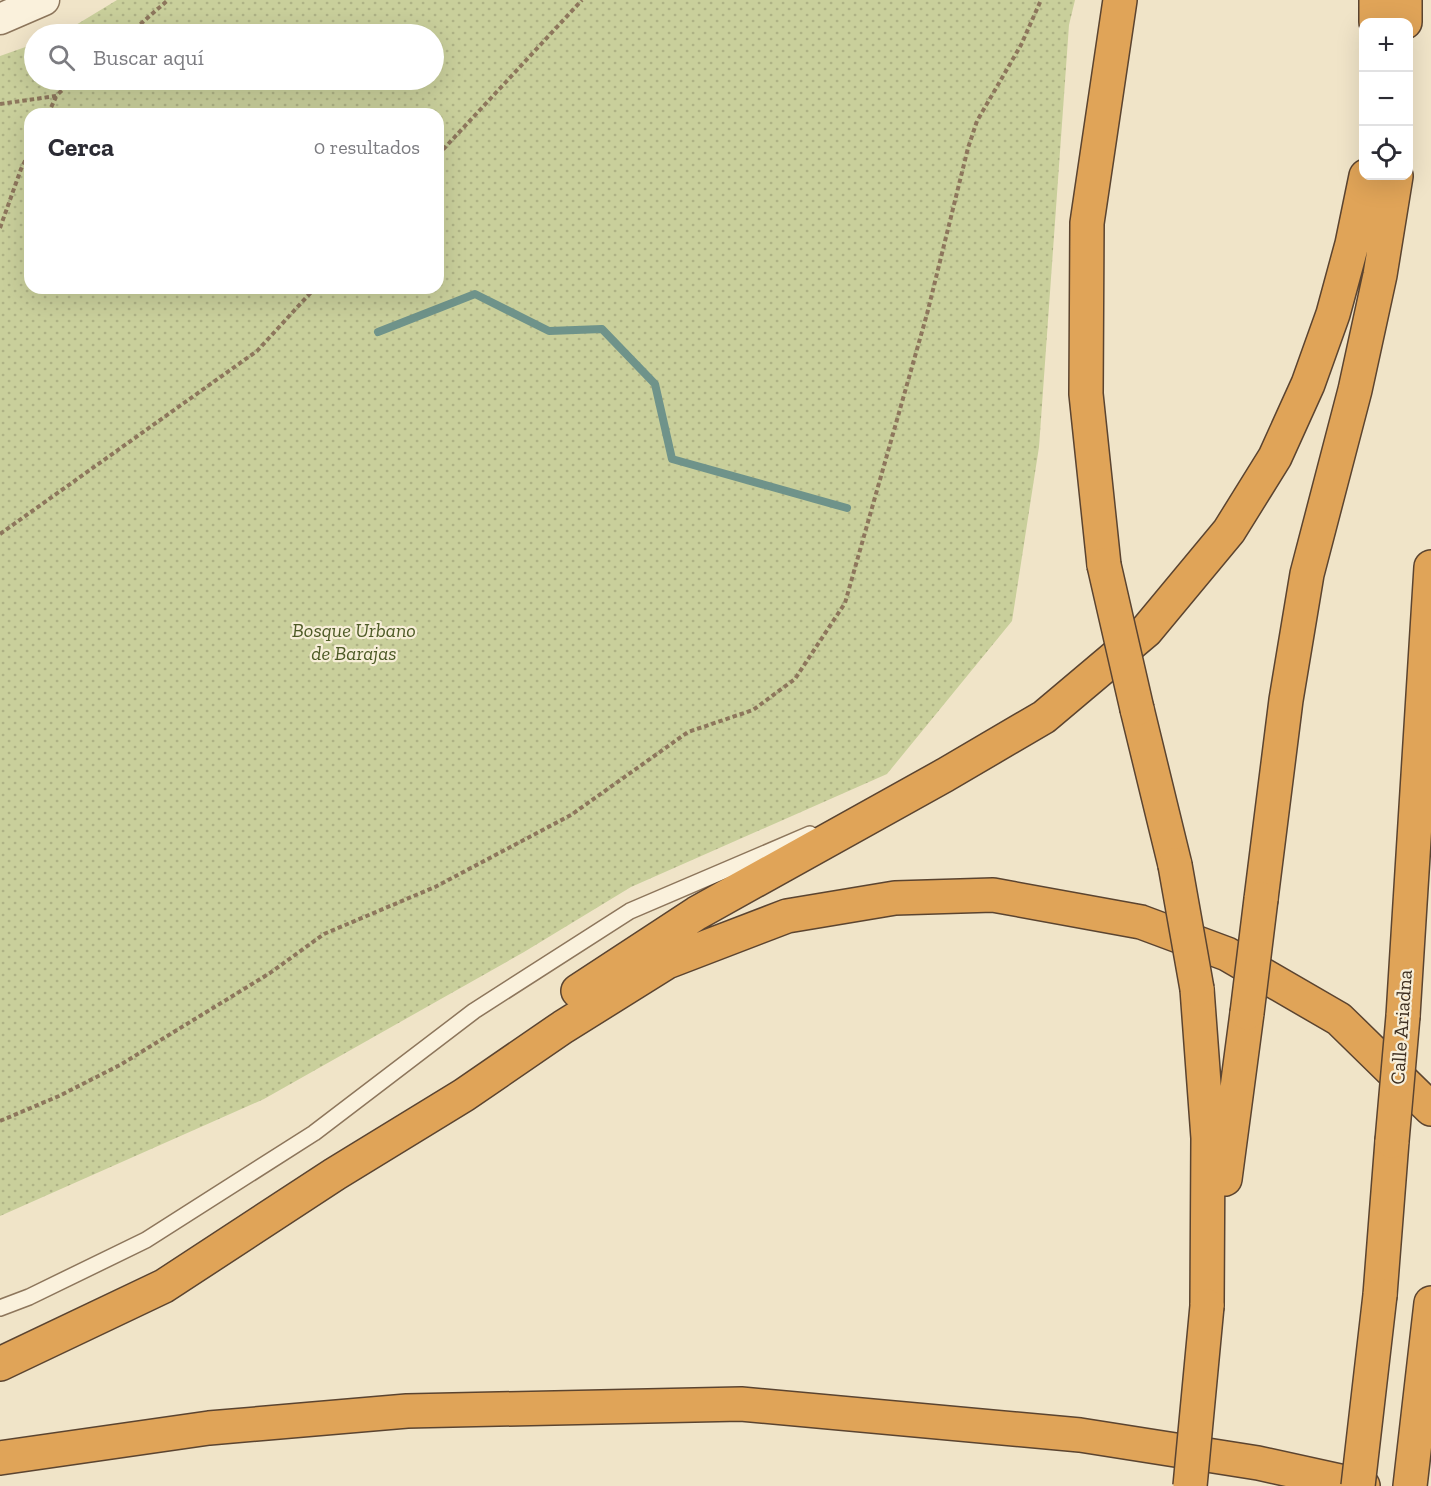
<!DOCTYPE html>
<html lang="es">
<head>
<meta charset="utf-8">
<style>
  :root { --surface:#fff; --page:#f7f7f7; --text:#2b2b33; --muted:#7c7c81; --line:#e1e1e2 }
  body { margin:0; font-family:"Zilla Slab",serif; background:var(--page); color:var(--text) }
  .controls { position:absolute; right:18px; top:18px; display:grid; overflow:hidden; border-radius:12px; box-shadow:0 6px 24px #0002 }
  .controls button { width:54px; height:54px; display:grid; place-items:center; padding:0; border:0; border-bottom:2px solid var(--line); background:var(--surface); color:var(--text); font:30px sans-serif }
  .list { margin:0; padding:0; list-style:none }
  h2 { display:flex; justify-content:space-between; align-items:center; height:78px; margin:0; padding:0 24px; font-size:26px }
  h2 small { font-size:20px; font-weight:400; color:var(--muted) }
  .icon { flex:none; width:33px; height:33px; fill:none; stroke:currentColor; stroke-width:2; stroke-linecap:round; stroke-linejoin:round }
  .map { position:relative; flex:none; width:1431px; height:1486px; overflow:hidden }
  .search { position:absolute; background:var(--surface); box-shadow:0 6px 24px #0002; left:24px; top:24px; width:420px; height:66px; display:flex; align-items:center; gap:15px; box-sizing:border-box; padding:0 21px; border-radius:33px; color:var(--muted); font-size:22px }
  .panel { position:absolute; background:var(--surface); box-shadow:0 6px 24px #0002; left:24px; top:108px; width:420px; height:186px; border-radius:18px }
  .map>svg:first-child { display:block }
</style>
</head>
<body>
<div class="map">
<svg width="1431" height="1486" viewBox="0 0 1431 1486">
  <defs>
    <pattern id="park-dots" width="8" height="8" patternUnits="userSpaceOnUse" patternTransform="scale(1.5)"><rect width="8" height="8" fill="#c9cf9b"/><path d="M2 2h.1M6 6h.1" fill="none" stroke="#aeb285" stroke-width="1.8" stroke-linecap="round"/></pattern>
  </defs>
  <rect width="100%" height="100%" fill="#f0e4c8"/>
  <!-- park -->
  <path fill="url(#park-dots)" fill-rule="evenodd" d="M117 0H1075L1069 25 1039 447 1012 621 887 774 631 887 524 952 264 1099 0 1216V56L34 44V80H434V34H61ZM30 114H438V288H30Z"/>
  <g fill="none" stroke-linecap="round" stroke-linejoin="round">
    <!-- stream -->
    <path stroke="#6f938a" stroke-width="8" d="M378 332 475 294 549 331 602 329 655 384 672 459 847 508"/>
    <defs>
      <path id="lane" d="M0 1308 29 1297 146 1240 314 1133 474 1011 630 911 810 834"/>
      <path id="street" d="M0 19 44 0"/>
      <path id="highway" d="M1376 22V0
        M1405 22V0
        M1104 565 1086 394 1087 223 1120 0
        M1137 709 1175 865
        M1261 899 1286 700 1307 574 1355 390 1380 275 1396 176
        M1197 989 1208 1138 1207 1306
        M578 991 697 913 945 775 1044 717 1146 631 1229 531 1275 457 1308 384 1333 314 1352 244 1366 176
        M1403 1016 1431 567
        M1225 1179 1247 1013
        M1380 1295 1392 1141
        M0 1364 164 1286 335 1174 464 1095 563 1027 667 962 787 916 895 898 993 895 1141 922 1227 954 1339 1019 1431 1109
        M0 1458 209 1428 407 1411 741 1404 1080 1435 1258 1463 1363 1486
        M1410 1486 1431 1303"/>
    </defs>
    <!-- lane casing -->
    <use href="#lane" stroke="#8d765c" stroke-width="18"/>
    <!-- street casing -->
    <use href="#street" stroke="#8d765c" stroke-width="33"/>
    <!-- highway casing -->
    <use href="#highway" stroke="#5b4430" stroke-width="36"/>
    <!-- path -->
    <path stroke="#8d765c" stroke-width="4" stroke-dasharray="4.5 3" stroke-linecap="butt" d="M129 34 168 0
      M0 104 56 96 73 80
      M48 114 56 97
      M438 155 582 0
      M0 228 21 169 30 151
      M0 534 257 351 315 288
      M0 1121 59 1096 120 1065 270 973 324 934 435 887 571 815 688 732 753 710 795 679 845 603 927 314 968 148 977 121 1021 45 1041 0"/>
    <!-- lane -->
    <use href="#lane" stroke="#faf1dc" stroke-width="15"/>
    <!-- street -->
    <use href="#street" stroke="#faf1dc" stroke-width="30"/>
    <!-- highway -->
    <use href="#highway" stroke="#e0a458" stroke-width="33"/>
    <defs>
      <path id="highway-bridge" d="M1104 565 1137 709
        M1175 865 1197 989
        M1247 1013 1261 899
        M1392 1141 1403 1016
        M1190 1486 1207 1306
        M1358 1486 1380 1295"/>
    </defs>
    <!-- highway-bridge casing -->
    <use href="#highway-bridge" stroke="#5b4430" stroke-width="36" stroke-linecap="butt"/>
    <!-- highway-bridge -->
    <use href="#highway-bridge" stroke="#e0a458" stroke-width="33"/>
  </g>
  <g text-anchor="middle" stroke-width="4.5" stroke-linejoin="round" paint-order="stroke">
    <!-- park labels -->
    <g font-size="20" font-style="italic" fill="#4d5a26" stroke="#f7eed8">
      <text x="354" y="637">Bosque Urbano<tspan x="354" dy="23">de Barajas</tspan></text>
    </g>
    <!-- street labels -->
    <g font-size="20" fill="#3d2e20" stroke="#f7eed8">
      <text transform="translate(1401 1027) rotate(-86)" y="7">Calle Ariadna</text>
    </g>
  </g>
</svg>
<div class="controls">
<button>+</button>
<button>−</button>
<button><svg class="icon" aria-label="locate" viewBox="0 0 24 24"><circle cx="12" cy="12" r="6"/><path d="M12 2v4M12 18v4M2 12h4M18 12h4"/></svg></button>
</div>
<div class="search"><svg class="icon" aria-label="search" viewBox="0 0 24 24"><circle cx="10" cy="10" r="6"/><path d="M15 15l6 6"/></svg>Buscar aquí</div>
<section class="panel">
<h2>Cerca<small>0 resultados</small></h2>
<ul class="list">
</ul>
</section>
</div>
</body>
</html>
